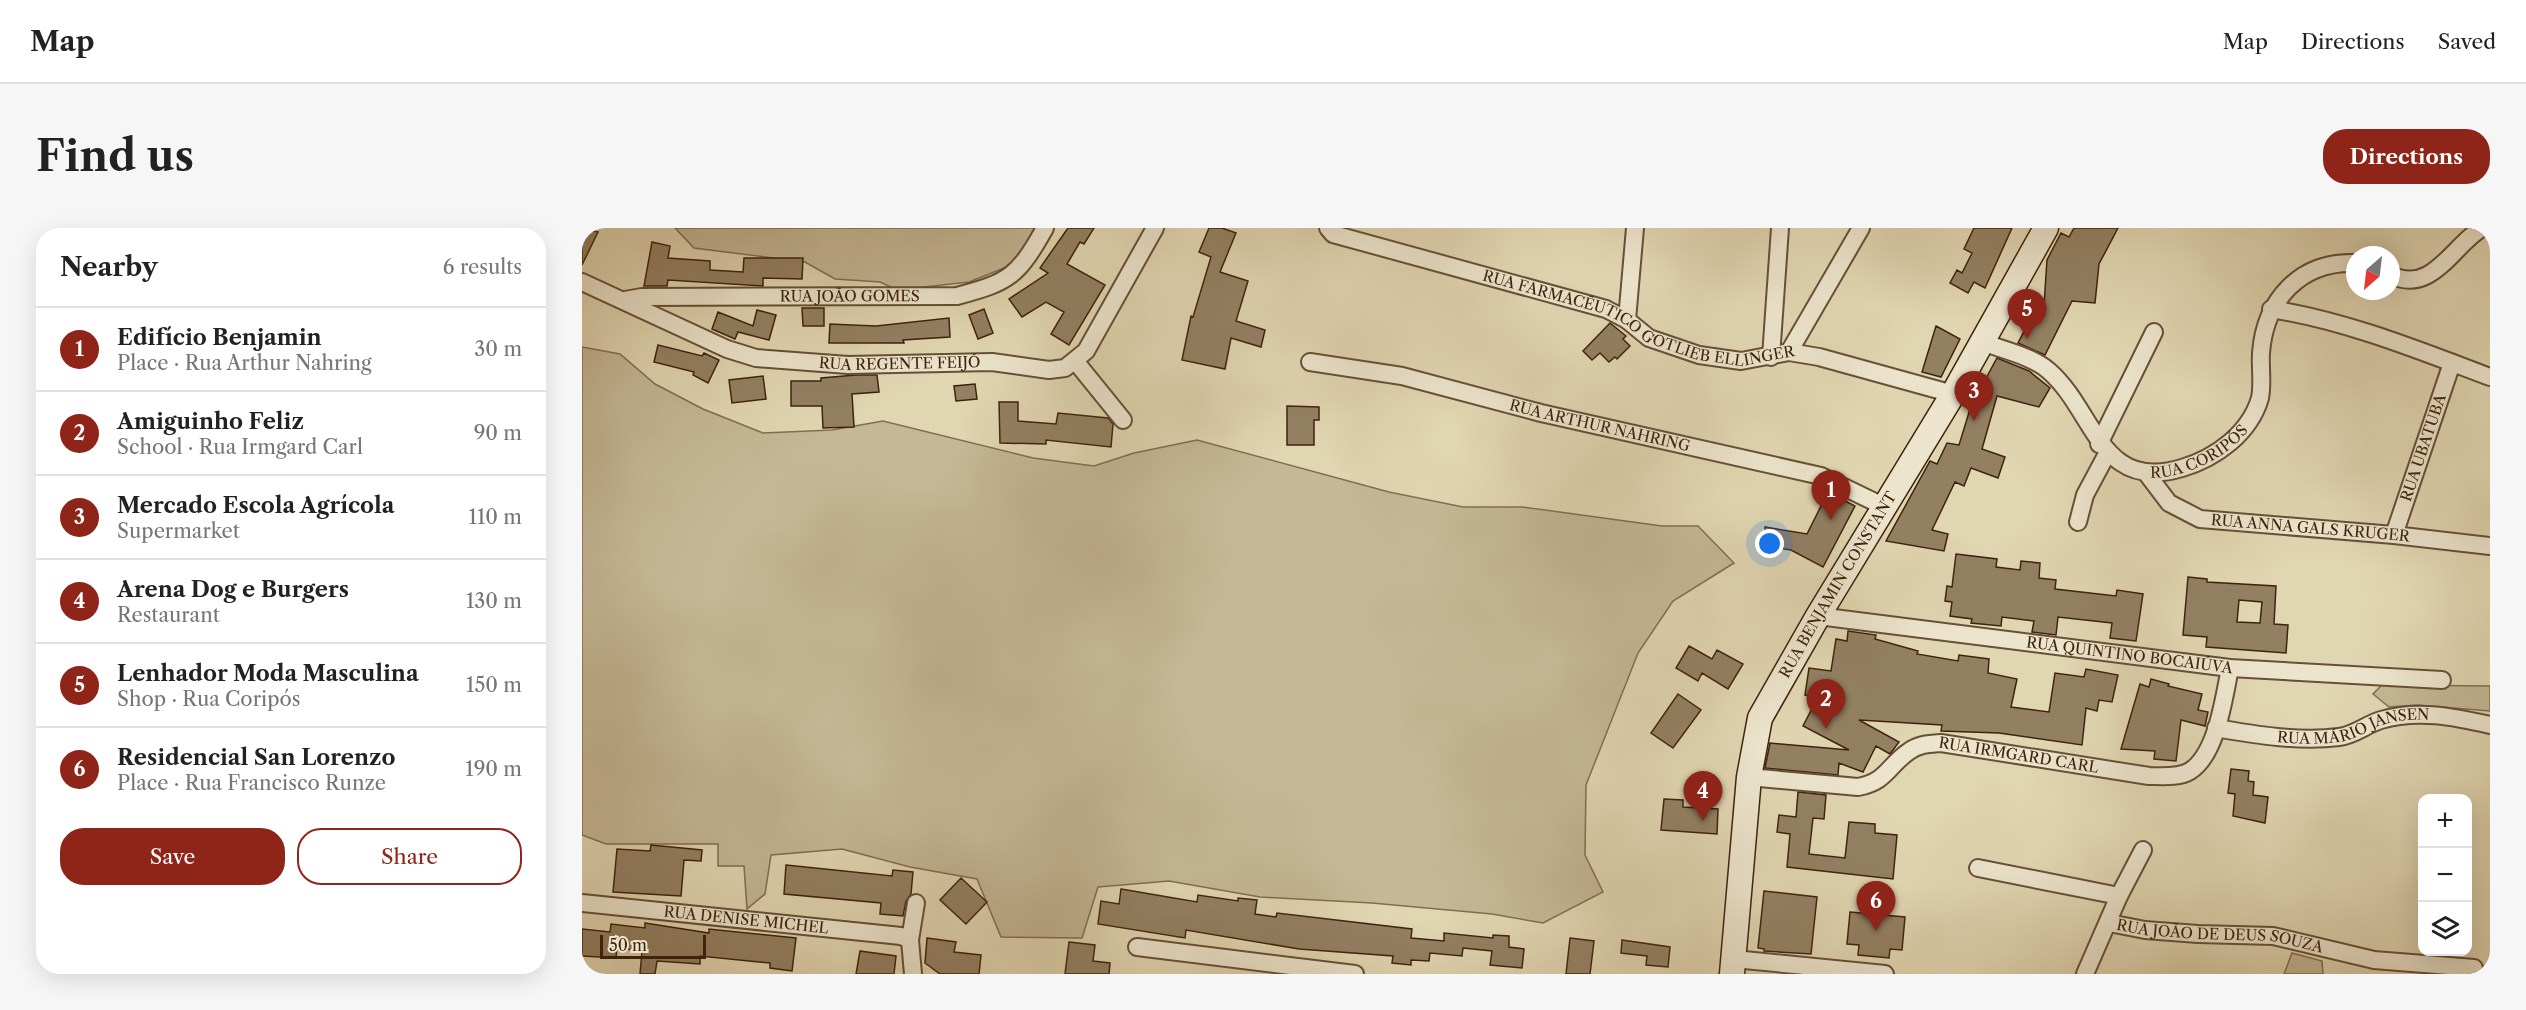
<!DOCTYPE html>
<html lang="en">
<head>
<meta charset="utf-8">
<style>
  :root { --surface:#fff; --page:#f6f6f6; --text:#222; --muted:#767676; --line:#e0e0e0; --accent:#8f2418 }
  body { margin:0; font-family:"Libre Caslon Text",serif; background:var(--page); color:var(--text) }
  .controls { position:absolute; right:18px; bottom:18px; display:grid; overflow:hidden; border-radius:12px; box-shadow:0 6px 24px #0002 }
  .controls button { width:54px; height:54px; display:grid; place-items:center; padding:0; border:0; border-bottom:2px solid var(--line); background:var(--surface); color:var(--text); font:30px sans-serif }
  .compass { position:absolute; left:1764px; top:18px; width:54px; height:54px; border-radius:50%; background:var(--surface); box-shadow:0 6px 24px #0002; rotate:208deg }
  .scale { position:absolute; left:18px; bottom:15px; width:106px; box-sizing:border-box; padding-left:6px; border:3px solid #3e230d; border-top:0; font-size:16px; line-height:21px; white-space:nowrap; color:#3e230d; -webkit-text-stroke:4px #ece4cd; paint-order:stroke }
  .you { position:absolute; left:1188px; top:316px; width:21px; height:21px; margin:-15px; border:4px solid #fff; border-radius:50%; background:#1a73e8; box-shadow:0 0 0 9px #1a73e833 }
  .badge { display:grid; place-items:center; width:39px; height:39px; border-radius:50%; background:var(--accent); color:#fff; font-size:20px; font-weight:700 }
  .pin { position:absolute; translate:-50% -50px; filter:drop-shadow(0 2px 3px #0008) }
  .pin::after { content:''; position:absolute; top:32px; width:21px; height:18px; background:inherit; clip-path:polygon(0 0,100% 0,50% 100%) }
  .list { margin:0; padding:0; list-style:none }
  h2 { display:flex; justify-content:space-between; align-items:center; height:78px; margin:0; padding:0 24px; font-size:26px }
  h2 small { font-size:20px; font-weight:400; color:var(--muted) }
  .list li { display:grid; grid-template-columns:39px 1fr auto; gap:18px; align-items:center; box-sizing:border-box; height:84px; padding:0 24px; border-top:2px solid var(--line) }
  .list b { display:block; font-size:22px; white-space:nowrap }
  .list p { margin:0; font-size:20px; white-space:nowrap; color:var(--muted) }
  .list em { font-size:20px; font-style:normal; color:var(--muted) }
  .actions { display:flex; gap:12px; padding:18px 24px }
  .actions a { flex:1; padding:14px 0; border:2px solid var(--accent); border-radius:24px; text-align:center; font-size:21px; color:var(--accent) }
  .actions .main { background:var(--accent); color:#fff }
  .icon { flex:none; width:33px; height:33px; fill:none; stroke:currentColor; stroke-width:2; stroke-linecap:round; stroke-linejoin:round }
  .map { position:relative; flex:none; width:1908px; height:746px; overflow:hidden; border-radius:24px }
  header { display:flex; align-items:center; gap:36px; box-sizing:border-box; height:84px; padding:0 30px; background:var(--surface); border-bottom:2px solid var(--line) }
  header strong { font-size:28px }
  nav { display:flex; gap:33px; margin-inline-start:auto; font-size:21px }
  .intro { display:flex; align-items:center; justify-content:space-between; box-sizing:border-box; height:144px; padding:0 36px }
  h1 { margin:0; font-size:42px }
  .button { padding:15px 27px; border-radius:24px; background:var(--accent); color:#fff; font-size:21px; font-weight:700 }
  main { display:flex; gap:36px; padding:0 36px }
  aside { flex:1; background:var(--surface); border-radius:24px; box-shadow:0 6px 24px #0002 }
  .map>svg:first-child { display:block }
</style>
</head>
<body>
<header>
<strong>Map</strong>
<nav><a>Map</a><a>Directions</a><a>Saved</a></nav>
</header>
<div class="intro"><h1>Find us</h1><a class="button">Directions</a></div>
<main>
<aside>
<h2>Nearby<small>6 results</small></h2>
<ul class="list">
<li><span class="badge">1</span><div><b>Edifício Benjamin</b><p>Place · Rua Arthur Nahring</p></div><em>30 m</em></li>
<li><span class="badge">2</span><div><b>Amiguinho Feliz</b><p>School · Rua Irmgard Carl</p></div><em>90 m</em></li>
<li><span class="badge">3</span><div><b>Mercado Escola Agrícola</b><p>Supermarket</p></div><em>110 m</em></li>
<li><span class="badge">4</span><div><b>Arena Dog e Burgers</b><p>Restaurant</p></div><em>130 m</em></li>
<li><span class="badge">5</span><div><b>Lenhador Moda Masculina</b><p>Shop · Rua Coripós</p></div><em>150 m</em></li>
<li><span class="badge">6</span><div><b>Residencial San Lorenzo</b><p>Place · Rua Francisco Runze</p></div><em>190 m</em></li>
</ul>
<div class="actions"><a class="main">Save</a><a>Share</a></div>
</aside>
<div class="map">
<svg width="1908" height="746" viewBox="0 0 1908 746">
  <rect width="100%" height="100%" fill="#e1d6b2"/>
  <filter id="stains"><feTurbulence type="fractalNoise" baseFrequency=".00333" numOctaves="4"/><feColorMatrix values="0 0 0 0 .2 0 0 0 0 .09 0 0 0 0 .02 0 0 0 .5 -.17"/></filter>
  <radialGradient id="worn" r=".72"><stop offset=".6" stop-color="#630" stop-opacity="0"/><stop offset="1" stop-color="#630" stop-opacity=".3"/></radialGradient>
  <!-- green -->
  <path fill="#c5b896" stroke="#826e52" stroke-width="1.5" d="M93 0H455L432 36 387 54 315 62 298 54 253 51 223 34 112 20Z
    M0 119 38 126 73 156 121 181 181 205 250 202 301 193 451 230 512 238 552 225 615 212 807 264 881 279H941L1080 298H1116L1152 335 1091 373 1056 425 1004 557 1003 627 1021 664 961 695 910 686 790 675 678 669 587 653 516 659 500 710 419 709 395 651 328 639 260 621 189 627 183 666 165 681 162 638H136V616H24L0 607Z
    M1800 457 1908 458V483L1835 477 1807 479 1791 466Z
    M1710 725 1740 733 1741 746H1702Z"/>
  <!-- building -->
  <path fill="#938063" stroke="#3e230d" stroke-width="1.5" fill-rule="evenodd" d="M0 0 16 4 0 37Z
    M486 0H512L502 16 498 14 485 36 523 57 487 117 469 106 482 84 464 74 440 89 427 71 466 45 458 40Z
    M627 0H640L654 5 638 44 666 53 654 93 683 102 679 119 649 110 643 141 600 132 609 88 611 89 629 29 617 24Z
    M1392 0H1430L1403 60 1392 54 1386 65 1368 55 1375 42 1380 45 1390 25 1382 21Z
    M1492 0H1536L1517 36 1513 75 1490 73 1463 127 1436 115 1457 75 1462 77 1465 32 1479 5 1487 9Z
    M70 14 88 18 86 30 128 33V42L161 44 162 30H221L220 51 181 50V58L86 52 85 58H62Z
    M220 80H242V98H221Z
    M402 81 411 105 396 111 387 87Z
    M175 82 194 87 187 112 156 104 153 111 130 101 136 84 171 98Z
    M367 90 368 109 321 112 322 115H247L248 96 294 98Z
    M1028 95 1044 108 1041 111 1048 118 1035 131 1033 129 1027 134 1018 125 1010 132 1001 123Z
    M1354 98 1378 111 1359 149 1340 144Z
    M76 117 120 128 122 125 137 132 126 155 111 147 112 144 72 134Z
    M1415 130 1447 143 1468 160 1457 179 1415 168 1400 221 1423 229 1416 250 1389 240 1382 258 1373 254 1350 302 1366 306 1362 323 1304 313 1348 233 1355 236 1365 215 1377 217 1389 178Z
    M274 147H295L297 164 270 166 272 199 241 200 240 178H209V153H239V150Z
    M181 148 184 171 150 175 147 152Z
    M393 156 395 171 374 173 372 158Z
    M417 174H436V193L474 196 476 185 526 190 531 196 529 219 464 212V216L418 215Z
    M705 178 737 179V192H732V217H705Z
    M1246 264 1273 278 1241 339 1209 322 1184 318 1183 299 1225 306Z
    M1374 326 1415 331 1414 339 1438 342 1439 333 1458 335 1457 350 1474 352 1473 361 1534 368 1535 362 1561 366 1554 413 1528 410 1530 395 1476 389 1474 407 1450 404 1452 393 1420 389 1419 398 1389 395 1390 391 1368 388 1370 374 1363 373 1365 358 1370 359Z
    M1606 349 1625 351V354L1694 358 1692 396 1706 397 1704 425 1624 419 1625 409 1601 407ZM1657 372 1680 374 1678 395 1655 394Z
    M1266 403 1294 407 1293 411 1336 423 1335 426 1376 433 1377 427 1407 431 1406 445 1435 451 1429 479 1467 484 1473 445 1502 449 1504 441 1536 447 1530 474 1517 472 1515 483 1504 480 1500 517 1417 505 1359 503 1360 497 1277 492 1317 514 1308 526 1294 518 1281 544 1257 535 1256 547 1183 540 1188 515 1267 522 1221 498 1236 469 1223 467 1227 440 1249 443 1254 411 1265 413Z
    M1107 418 1130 431 1135 422 1161 436 1146 461 1120 445 1116 453 1094 440Z
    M1569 451 1587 456 1586 458 1620 466 1616 482 1626 484 1623 498 1599 492 1594 533 1572 531 1573 523 1539 521 1558 456 1567 459Z
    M1096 466 1119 482 1091 520 1069 505Z
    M1649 541 1667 543 1666 553 1672 554 1671 567 1686 569 1683 595 1651 588 1653 566 1646 565Z
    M1216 564 1244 567 1242 591 1231 590 1227 626 1263 630 1267 594 1293 596V605L1315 607 1311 651 1205 639 1208 606 1195 604 1197 587 1214 589Z
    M1082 571 1101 572V579L1136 581 1135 606 1079 602Z
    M69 617 120 622 119 633 102 632 99 668 31 664 35 621 68 623Z
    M204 637 310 648 311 642 331 644 329 666 324 673 321 688 298 686 299 675 202 666Z
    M379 650 405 674 384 696 358 672Z
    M539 661 615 674 616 667 656 673V670L675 672 673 686 694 689 695 685 830 701 829 710 862 713V705L911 710V707L927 708V719L942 721 940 740 908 737 910 723 881 720 880 728 848 725 847 733 829 732V737L810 735 811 728 717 721 604 702 603 710 516 696 519 673 537 676Z
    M1182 663 1235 669 1229 726 1182 723V721L1176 720Z
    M1268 684 1323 689 1320 722 1308 721 1307 730 1276 727 1277 717 1265 716Z
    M63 695 127 705V701L214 710 210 743 188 740V735L118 728V736L75 733 73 746H58L60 723 35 720 34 730 0 728V701L28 704 29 696 63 700Z
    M345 710 374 714 372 724 399 727 397 746H358L343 735Z
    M988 710 1012 713 1008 746H984Z
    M1040 712 1088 719 1086 739 1064 737 1065 728 1039 725Z
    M487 714 513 717 511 733 528 735 527 746H483Z
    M278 723 314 728 312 746H274Z"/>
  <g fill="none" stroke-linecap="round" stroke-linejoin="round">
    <defs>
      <g id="street">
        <path id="s1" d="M746 0 751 6 1024 81 1045 92 1067 110 1117 127 1159 133 1207 124 1237 129 1371 166"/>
        <path d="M1809 47C1850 67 1870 18 1900 0"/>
        <path id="s2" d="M0 54 145 121 174 130 266 137 410 134 467 142 483 140 504 123 573 0"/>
        <path id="s3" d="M43 72 60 69 375 68C428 54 436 48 463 0"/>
        <path d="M1689 81C1765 93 1836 122 1908 149"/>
        <path d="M1045 92 1053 0"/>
        <path id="s4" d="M1400 114C1421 122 1450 128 1467 143 1513 183 1518 265 1600 240 1634 230 1668 205 1678 170 1681 156 1678 139 1679 125 1683 72 1718 33 1773 35"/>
        <path d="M1207 124 1279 0"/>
        <path d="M1189 129 1198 0"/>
        <path d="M494 134 541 192"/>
        <path id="s5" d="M728 134 820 148 959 185 1239 248 1303 279"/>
        <path d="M1517 216 1572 104"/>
        <path id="s6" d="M1565 246 1587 275 1618 291 1812 307 1908 318"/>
        <path d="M1496 294 1503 267 1526 224"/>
        <path id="s7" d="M1812 307 1870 135"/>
        <path id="s8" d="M1236 388 1648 440 1860 452"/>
        <path id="s9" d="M1634 500C1674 507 1717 514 1757 509 1773 507 1785 496 1799 492 1835 481 1873 489 1908 497"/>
        <path id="s10" d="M1167 549 1276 559C1304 554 1305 539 1326 524 1336 516 1347 516 1359 515L1567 548C1579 548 1597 550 1608 543 1635 526 1642 469 1648 440"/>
        <path d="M1396 640 1537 668"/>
        <path id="s11" d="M0 675 319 708 328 712 331 746"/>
        <path id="s12" d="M1527 695 1563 702 1616 706 1691 708 1792 732 1892 740"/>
        <path d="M328 712 334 675"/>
        <path d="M555 719 773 746"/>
        <path d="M1152 731 1303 746"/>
        <path d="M1503 746 1537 668 1561 622"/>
      </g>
      <g id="secondary">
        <path id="s13" d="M1150 746 1167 549 1178 490 1236 388 1371 166 1464 0"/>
      </g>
    </defs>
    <!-- street casing -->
    <use href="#street" stroke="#675036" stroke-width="20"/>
    <!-- secondary casing -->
    <use href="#secondary" stroke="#3e230d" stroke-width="27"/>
    <!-- street -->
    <use href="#street" stroke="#ece4cd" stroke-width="16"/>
    <!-- secondary -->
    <use href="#secondary" stroke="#ece4cd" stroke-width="24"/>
  </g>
  <g text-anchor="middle" stroke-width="5" stroke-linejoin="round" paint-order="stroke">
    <!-- street labels -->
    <g font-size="15" fill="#3e230d" stroke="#ece4cd">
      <text dy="5" stroke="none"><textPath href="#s3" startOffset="225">RUA JOÃO GOMES</textPath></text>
      <text dy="5" stroke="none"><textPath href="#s1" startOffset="328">RUA FARMACÊUTICO GOTLIEB ELLINGER</textPath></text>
      <text dy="5" stroke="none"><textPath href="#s2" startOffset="334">RUA REGENTE FEIJÓ</textPath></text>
      <text dy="5" stroke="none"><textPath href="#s5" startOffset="297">RUA ARTHUR NAHRING</textPath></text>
      <text dy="5" stroke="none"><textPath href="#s4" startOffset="276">RUA CORIPÓS</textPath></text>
      <text dy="5" stroke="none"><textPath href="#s7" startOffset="92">RUA UBATUBA</textPath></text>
      <text dy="5" stroke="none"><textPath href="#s6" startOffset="182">RUA ANNA GALS KRUGER</textPath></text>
      <text dy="5" stroke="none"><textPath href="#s13" startOffset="412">RUA BENJAMIN CONSTANT</textPath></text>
      <text dy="5" stroke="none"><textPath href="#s8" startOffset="314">RUA QUINTINO BOCAIÚVA</textPath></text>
      <text dy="5" stroke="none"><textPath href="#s9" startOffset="140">RUA MÁRIO JANSEN</textPath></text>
      <text dy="5" stroke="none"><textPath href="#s10" startOffset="285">RUA IRMGARD CARL</textPath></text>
      <text dy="5" stroke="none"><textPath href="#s11" startOffset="165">RUA DENISE MICHEL</textPath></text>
      <text dy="5" stroke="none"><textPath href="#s12" startOffset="112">RUA JOÃO DE DEUS SOUZA</textPath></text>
    </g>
  </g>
  <rect width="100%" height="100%" filter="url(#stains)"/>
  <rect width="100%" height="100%" fill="url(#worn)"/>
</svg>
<div class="controls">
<button>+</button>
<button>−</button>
<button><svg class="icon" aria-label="layers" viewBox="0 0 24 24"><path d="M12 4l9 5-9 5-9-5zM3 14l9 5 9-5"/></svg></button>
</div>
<svg class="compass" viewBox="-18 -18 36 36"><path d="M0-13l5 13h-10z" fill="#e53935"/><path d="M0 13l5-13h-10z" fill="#767676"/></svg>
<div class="scale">50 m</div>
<div class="you"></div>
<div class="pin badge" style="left:1249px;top:292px">1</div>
<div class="pin badge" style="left:1244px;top:501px">2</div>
<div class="pin badge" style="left:1392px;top:193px">3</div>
<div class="pin badge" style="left:1121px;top:593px">4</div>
<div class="pin badge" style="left:1445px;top:111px">5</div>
<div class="pin badge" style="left:1294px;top:703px">6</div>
</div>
</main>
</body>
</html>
